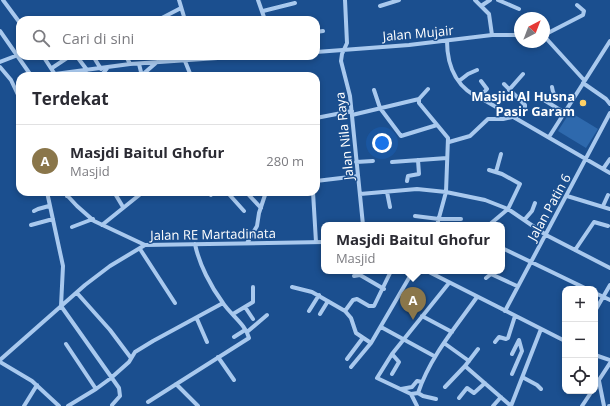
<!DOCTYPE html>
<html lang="id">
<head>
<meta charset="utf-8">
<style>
  :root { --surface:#fff; --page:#f2f2f3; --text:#2b2b33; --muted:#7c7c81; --line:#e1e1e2; --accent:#8a764a }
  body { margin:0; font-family:"Open Sans",sans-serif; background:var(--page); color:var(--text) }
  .controls { position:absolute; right:12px; bottom:12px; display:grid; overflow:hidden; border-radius:8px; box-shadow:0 2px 6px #0003 }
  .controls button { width:36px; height:36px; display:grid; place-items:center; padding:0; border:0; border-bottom:1px solid var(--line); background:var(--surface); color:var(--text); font:20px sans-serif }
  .compass { position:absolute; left:514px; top:12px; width:36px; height:36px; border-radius:50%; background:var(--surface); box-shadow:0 2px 6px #0003; rotate:42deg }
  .you { position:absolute; left:382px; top:143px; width:14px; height:14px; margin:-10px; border:3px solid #fff; border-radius:50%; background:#1a73e8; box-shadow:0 0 0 6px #1a73e833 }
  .badge { display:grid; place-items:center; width:26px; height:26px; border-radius:50%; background:var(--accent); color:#fff; font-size:13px; font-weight:700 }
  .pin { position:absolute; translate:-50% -33px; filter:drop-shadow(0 1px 2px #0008) }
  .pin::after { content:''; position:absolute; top:21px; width:14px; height:12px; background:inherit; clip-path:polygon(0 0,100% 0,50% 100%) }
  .popup { position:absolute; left:321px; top:222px; width:184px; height:52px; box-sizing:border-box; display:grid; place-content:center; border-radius:8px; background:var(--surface); filter:drop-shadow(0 1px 3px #0005); font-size:13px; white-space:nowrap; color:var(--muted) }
  .popup b { font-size:15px; color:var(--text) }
  .popup::after { content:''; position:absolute; left:50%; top:100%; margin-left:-8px; border:8px solid transparent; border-top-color:var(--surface) }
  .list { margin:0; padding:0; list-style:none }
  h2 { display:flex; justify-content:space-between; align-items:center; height:52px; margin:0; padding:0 16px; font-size:17px }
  h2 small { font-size:13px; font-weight:400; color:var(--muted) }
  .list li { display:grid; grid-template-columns:26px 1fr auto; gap:12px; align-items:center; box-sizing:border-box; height:72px; padding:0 16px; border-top:1px solid var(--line) }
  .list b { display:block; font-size:15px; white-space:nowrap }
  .list p { margin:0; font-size:13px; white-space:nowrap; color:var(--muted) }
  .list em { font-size:13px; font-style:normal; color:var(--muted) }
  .icon { flex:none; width:22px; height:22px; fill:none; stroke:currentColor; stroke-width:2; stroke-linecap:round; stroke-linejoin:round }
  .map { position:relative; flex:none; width:610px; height:406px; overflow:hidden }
  .search { position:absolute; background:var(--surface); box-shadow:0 2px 6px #0003; left:16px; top:16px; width:304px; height:44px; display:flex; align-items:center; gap:10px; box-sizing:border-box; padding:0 14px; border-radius:12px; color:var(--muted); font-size:15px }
  .panel { position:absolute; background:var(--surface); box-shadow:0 2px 6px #0003; left:16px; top:72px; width:304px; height:124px; border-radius:12px }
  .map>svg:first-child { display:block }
</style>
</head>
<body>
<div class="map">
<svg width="610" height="406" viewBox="0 0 610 406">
  <rect width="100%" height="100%" fill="#1b4f8f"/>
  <!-- green -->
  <path fill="#2e69ad" d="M570 112 598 129 586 148 558 131Z"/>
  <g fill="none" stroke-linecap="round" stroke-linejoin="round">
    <!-- street -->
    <path stroke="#a9c9ee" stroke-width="4" d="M3 0 20 23
      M179 0 185 20
      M258 0 265 20
      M345 0 347 43 342 54 341 61 350 96 363 225
      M475 0 489 14 492 35
      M498 0 519 9
      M380 6 399 0
      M481 6 490 0
      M263 11 295 3
      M158 20 181 8
      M0 31 30 74H55L130 64 247 56H278
      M316 32 323 31
      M544 35 583 15 584 11 577 5
      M544 36 584 80
      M447 41C447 68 458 90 484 100L610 173
      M526 42 530 43 533 42
      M316 52 409 45 492 35H520
      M43 56 56 76
      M74 56 78 58 87 70
      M93 56 101 69
      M126 56 130 64
      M183 56 191 76
      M0 62 18 55 20 49
      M139 64 142 76
      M0 67 11 80 20 99
      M52 68 70 56
      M142 75 157 62
      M101 76 108 67
      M459 81 468 74 477 70
      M583 83 606 99 610 104
      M504 84 525 105V108L515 118
      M552 87C554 101 561 97 572 101
      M428 89 419 99V103L448 138 446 192 485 200 508 209 546 235 610 268
      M374 90 380 108 401 136 437 125
      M509 90 523 74
      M479 98 487 89 481 81
      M544 100 565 113
      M352 115 419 99
      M316 118 352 111
      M549 137 610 41
      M449 142 470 136 488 119H503L512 117
      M356 162 373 161
      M392 162 447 158
      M603 169 610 159
      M496 172 501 154
      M316 181 358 176
      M407 181 408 176 419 174 418 160
      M47 192 63 266 61 306 119 388 120 396 112 405
      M64 192 77 206 94 221 145 245
      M114 192 123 207
      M227 192 244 211
      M246 192 261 208
      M313 192 316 242
      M387 192 390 207
      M360 194 417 189 446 192 437 225
      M211 195 213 192
      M67 196 75 192
      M567 196 610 209
      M603 206 608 195
      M34 211 38 209 49 206
      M415 216 439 219H461
      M525 219 532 211 535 203
      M31 225 53 219
      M102 225 143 192
      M489 225 508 209 520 184 502 174 489 170
      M72 227 93 219
      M247 243 257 226 259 213 266 192
      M502 248 587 289
      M140 249 175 303
      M575 250 594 222 608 226
      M427 271 565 341
      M354 276 360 275 384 289
      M486 278 491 274 517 286
      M292 287 312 292 345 311 351 318 356 333 371 343
      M77 293 110 330 131 358
      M595 293 610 300
      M245 307 253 319
      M309 311 319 295
      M345 311 353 300 357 299 369 306H374L391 271
      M505 311 610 113
      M595 311 610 285
      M233 314 253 302V287
      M320 314 328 301
      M422 316 452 332
      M197 319 207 342
      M381 327 434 356
      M247 332 267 315
      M234 337 245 330
      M495 342 499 337 506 339 508 338 515 316
      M444 343 469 361
      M66 344 96 389
      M392 354 377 378 411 394 418 393
      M595 355 610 360
      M218 357 234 380
      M347 359 362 339
      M0 360 85 285 110 266 145 245 324 242
      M0 362 32 381 59 406
      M465 366 511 406
      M351 367 371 343 413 271
      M392 374 399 362 392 354 449 283
      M512 374 522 351 519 340 512 354
      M524 378 537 385 541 389
      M599 381 604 406
      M176 384 198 406
      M595 386 610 363
      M445 387 465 366 478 349
      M401 389 412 387 417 381 422 382
      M418 393C430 357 455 328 477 297
      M418 393 423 396 436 399
      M411 394 417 406
      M459 398 467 388 474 393 485 383
      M148 402 249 338C246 325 231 315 223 303 211 287 199 264 195 244
      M24 406 37 385
      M68 406 96 389 111 378 129 362 135 352 153 341 223 303
      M493 406 501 397
      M511 406 541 329
      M582 406 592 391
      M609 406H610"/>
  </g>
  <!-- markers -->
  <circle fill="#ffd166" stroke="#1b4f8f" stroke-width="1.5" cx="583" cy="103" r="4"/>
  <g text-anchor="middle" stroke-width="3" stroke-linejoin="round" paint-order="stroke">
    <!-- street labels -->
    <g font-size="13" fill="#fff" stroke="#1b4f8f">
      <text transform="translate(418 33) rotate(-5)" y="5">Jalan Mujair</text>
      <text transform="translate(344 136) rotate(-96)" y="5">Jalan Nila Raya</text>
      <text transform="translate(549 207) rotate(-61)" y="5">Jalan Patin 6</text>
      <text transform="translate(213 234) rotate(-1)" y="5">Jalan RE Martadinata</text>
    </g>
    <!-- poi labels -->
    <g font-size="13" font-weight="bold" fill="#fff" stroke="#1b4f8f" text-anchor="end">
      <text x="575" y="101">Masjid Al Husna<tspan x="575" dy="15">Pasir Garam</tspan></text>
    </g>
  </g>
</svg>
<div class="controls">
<button>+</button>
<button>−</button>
<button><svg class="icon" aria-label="locate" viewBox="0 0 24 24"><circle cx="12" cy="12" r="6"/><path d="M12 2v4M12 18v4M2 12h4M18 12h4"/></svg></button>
</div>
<svg class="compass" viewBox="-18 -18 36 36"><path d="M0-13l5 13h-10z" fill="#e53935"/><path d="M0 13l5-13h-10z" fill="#7c7c81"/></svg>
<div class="you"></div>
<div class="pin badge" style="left:413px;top:320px">A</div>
<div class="popup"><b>Masjdi Baitul Ghofur</b>Masjid</div>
<div class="search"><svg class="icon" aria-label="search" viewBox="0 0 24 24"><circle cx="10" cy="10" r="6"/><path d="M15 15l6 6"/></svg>Cari di sini</div>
<section class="panel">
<h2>Terdekat<small></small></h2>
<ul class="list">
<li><span class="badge">A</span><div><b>Masjdi Baitul Ghofur</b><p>Masjid</p></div><em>280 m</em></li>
</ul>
</section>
</div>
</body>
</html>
